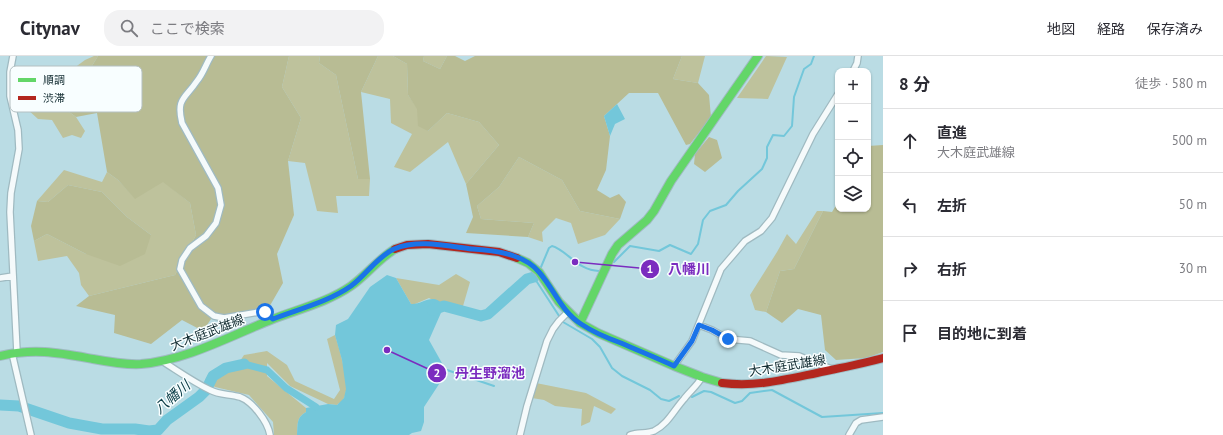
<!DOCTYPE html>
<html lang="ja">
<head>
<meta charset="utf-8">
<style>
  :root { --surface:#fff; --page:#f2f2f3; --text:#2b2b33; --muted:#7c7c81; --line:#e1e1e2 }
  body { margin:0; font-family:"PT Sans","Noto Sans JP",sans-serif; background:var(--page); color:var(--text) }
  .controls { position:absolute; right:12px; top:12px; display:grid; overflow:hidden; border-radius:8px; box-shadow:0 1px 3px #0004 }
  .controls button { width:36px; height:36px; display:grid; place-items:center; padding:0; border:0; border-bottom:1px solid var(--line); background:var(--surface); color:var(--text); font:20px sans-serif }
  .stop { position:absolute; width:12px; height:12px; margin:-9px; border:3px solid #1a73e8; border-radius:50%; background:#fff }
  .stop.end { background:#1a73e8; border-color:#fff; box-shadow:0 1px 4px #0008 }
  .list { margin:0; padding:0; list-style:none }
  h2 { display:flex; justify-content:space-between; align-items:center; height:52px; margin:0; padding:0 16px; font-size:17px }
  h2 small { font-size:13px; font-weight:400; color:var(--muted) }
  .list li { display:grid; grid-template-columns:26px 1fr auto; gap:12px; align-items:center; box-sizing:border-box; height:64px; padding:0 16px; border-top:1px solid var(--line) }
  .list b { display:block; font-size:15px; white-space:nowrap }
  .list p { margin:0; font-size:13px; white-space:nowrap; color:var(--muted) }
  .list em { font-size:13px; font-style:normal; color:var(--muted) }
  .icon { flex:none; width:22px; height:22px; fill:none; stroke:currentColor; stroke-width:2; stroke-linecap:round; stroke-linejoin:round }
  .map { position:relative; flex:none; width:883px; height:379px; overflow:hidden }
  header { display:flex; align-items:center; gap:24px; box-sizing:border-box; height:56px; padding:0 20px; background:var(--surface); border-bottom:1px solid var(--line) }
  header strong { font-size:19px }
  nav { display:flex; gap:22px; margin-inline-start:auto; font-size:14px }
  .search { width:280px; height:36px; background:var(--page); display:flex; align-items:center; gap:10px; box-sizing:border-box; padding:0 14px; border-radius:16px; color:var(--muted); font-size:15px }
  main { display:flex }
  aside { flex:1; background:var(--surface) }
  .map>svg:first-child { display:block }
</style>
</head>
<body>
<header>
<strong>Citynav</strong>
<div class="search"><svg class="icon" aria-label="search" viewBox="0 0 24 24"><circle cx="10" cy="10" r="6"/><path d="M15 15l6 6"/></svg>ここで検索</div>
<nav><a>地図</a><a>経路</a><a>保存済み</a></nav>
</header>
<main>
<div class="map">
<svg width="883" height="379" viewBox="0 0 883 379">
  <rect width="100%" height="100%" fill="#badce4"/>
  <!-- green -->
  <path fill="#bec29c" d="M94 0H98L84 23 69 24 70 15 85 4Z
    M289 0H320L319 7 336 19 358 123H370L369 140H336L338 157 317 155 305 107 288 105 301 62 282 31Z
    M378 0H393L407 8 408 39 418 53 428 75 447 57 479 66 499 89 466 128 448 86 410 116 394 111 412 78 391 67 390 43 361 36Z
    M424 0H447L440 13 423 5Z
    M682 0H705L698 27 673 23Z
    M766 0 787 1 768 43 737 42Z
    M31 16 35 37 59 38 61 50 76 61 85 75 81 82 72 79 63 82 52 64 38 63 15 42V17Z
    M519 101 562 124 580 155 620 163 605 179 578 188 571 167 556 162 542 176 543 186 528 181 534 167 481 163 477 150 499 131Z
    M64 114 102 126 107 116 118 124 135 142 163 125 190 147 196 179 175 219 89 240 81 229 79 217 67 200 38 205 34 185 47 178 86 198 151 179 127 161 102 136 68 129 48 146 37 145Z
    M817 155H823L794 213 780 215 766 256 755 254 750 239 777 196 787 178 796 188Z
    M456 218 470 226 461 257 447 253H443L444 250 429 242 415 248H411L396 222 439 229Z
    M335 279C339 292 351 330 344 342 343 345 339 347 337 349L328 348 290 330 267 307V320L306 352V356C296 362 298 368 297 379H274L273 366 249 339 215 331 205 324 210 316 240 305 244 299 267 295 287 309 295 325 334 343 340 334 327 283Z
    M536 327 586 337 616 353 611 358 594 350 590 366 581 370 582 353 555 350 544 344 532 342Z"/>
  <!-- forest -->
  <path fill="#b8bc94" d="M98 0H289L282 31 301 62 288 105 294 159 277 198 283 227 268 253 213 260 203 275 182 264 151 288 114 277 115 259 76 250 89 240 175 219 196 179 190 147 163 126 135 143 118 124 107 116 97 57 76 61 61 50 59 38 80 31 84 23Z
    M320 0H378L361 36 370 123H358L336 19 319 7Z
    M393 0H424L423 5 440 13 447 0H455L465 5 475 0H682L673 23 698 27 709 39 711 61 690 88 686 89 658 37H629L604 60 610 80 606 114 597 134 610 142 619 138 626 146 620 163 580 155 562 124 519 101 499 131 477 150 481 163 534 167 528 181 466 177 473 161 466 128 499 89 479 66 447 57 428 75 418 70 417 53 408 39 407 8Z
    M709 81 717 84 722 102 705 116 694 108 695 98Z
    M883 89V296L866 302 836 304 825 294 821 259 798 253 782 267 766 256 780 215 794 213 823 155 832 156 838 146V153H868V90Z
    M68 129 102 136 127 161 151 179 145 198 120 210 86 198 47 178 34 185 31 170 37 145 48 146Z"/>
  <!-- water -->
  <path fill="#73c7da" d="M617 48 625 63 615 68 610 80 604 60Z
    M387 219 396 222 411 248C423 249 433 235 444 250L429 284 447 316 424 351V366L421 375 412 377 409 379H297C298 368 296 362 306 356V352L328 348 337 349 344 342 346 333 342 304 335 279 336 269 348 263 370 231Z"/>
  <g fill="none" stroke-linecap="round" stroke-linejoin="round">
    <!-- stream -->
    <path stroke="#73c7da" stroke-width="2" d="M614 206 630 190 659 195 670 189 691 198 698 188 703 164 710 155 726 149 738 135 762 113 767 102V91L773 79 784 80 792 70 794 41 804 13 811 8 814 0
      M541 211 549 192 552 190C567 194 578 215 599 215
      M531 222 537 226 563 266 592 283 600 291 612 312 622 320 650 334 661 343 669 345 679 340
      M444 313 494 330
      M692 341 704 335 711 336 735 347 742 345 750 337 772 334 822 361 883 357"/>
    <!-- canal -->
    <path stroke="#73c7da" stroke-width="7" d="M244 308 267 314 286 332 316 351"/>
    <!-- river -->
    <path stroke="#73c7da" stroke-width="11" d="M432 254 444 250 481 260 488 258 527 223 534 221
      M0 349 19 350 69 367 102 373H135L149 375 158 374 167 364 199 341 206 334 213 320 226 312 244 308"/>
    <defs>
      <path id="street" d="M13 0 10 16V40L18 74 19 93 11 137 10 156 17 296
        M211 0C206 8 203 18 197 25 185 43 176 42 182 67L218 132 221 149 216 167 206 180 190 192 182 204 180 213 201 250 214 260 224 262 259 256H265L273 263
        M853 15 857 7 858 0
        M0 222 13 220
        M699 269 712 274 728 283 750 285 781 299 799 300 834 314
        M12 297 31 379
        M162 305C178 315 193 326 210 334 219 339 230 338 240 341 253 346 268 366 270 379
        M674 310 692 285 721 213 745 185 761 175 772 162 813 78 838 38
        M520 379 527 350 547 285 553 273 559 265 568 256
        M630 379C638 376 647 378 654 375 668 368 674 354 684 343 690 335 697 330 702 321
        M849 379 856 367 861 364 883 361"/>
      <path id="fast" d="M517 202 528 207 539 216 559 246 580 267 598 277 674 310 702 321 722 327
        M580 267 612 198 618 189 647 164 654 155 671 125 758 0
        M0 300C35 292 59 297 93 303 109 306 125 309 141 308 187 304 230 280 273 263 299 253 328 246 351 230 367 219 378 203 395 193"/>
      <path id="jam" d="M395 193 407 189 428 188 499 196 517 202
        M722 327C756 331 783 324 817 317 839 312 861 308 883 302"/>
    </defs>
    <!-- street casing -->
    <use href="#street" stroke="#9fbac1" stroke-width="8"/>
    <!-- fast casing -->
    <use href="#fast" stroke="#9fbac1" stroke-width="10"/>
    <!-- jam casing -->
    <use href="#jam" stroke="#9fbac1" stroke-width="10"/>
    <!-- street -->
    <use href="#street" stroke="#f5fafb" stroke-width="5.5"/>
    <!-- fast -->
    <use href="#fast" stroke="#63d668" stroke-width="8"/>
    <!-- jam -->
    <use href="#jam" stroke="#b3261e" stroke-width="8"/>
  </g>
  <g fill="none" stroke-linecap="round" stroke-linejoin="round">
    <!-- route -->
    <path stroke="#1a73e8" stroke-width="5" d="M265 256 273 263C299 253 328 246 351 230 366 219 377 201 394 193 418 183 447 190 472 193 486 194 501 195 514 200 523 203 533 209 539 216 554 233 561 255 581 268 593 276 607 282 621 287 639 295 657 302 674 310L692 285 699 269 712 274 728 283"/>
  </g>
  <g text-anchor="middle" stroke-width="3" stroke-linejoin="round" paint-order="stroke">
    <!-- street labels -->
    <g font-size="13" fill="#142e33" stroke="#f8feff">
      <text transform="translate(207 276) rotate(-21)" y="5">大木庭武雄線</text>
      <text transform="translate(787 309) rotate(-9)" y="5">大木庭武雄線</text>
    </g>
    <!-- water labels -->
    <g font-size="14" font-style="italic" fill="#0f404a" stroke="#f8feff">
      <text transform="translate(172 341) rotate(-41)" y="5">八幡川</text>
    </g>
  </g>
  <!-- legend -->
  <rect x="10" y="10" width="132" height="46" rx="6" fill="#f8feff" stroke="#b4c0c2" stroke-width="1"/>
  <rect x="18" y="22" width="18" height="4" fill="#63d668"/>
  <rect x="18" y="40" width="18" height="4" fill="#b3261e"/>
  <g font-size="11" fill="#142e33">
    <text x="43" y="28">順調</text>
    <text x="43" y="46">渋滞</text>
  </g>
  <!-- callouts -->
  <path fill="none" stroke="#7b2cbf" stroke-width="1.5" d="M575 206L650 213M387 294L437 317"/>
  <g fill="#7b2cbf" stroke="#f8feff" stroke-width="1.5">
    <circle cx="575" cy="206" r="4"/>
    <circle cx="387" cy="294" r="4"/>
    <circle cx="650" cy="213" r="10"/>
    <circle cx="437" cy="317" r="10"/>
  </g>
  <g font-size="12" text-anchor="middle" font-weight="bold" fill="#fff">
    <text x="650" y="217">1</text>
    <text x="437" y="321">2</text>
  </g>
  <g font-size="14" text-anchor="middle" font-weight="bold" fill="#7b2cbf" stroke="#f8feff" stroke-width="3" stroke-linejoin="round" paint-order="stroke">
    <text x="689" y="218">八幡川</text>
    <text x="490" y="322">丹生野溜池</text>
  </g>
</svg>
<div class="controls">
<button>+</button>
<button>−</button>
<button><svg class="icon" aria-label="locate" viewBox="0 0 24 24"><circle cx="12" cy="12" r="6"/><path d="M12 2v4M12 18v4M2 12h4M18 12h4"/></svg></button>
<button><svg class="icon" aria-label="layers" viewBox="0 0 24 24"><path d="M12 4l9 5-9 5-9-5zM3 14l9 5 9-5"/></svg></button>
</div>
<div class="stop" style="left:265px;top:256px"></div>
<div class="stop end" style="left:728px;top:283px"></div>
</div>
<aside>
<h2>8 分<small>徒歩 · 580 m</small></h2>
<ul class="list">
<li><svg class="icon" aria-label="ahead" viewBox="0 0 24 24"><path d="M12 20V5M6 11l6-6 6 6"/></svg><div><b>直進</b><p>大木庭武雄線</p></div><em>500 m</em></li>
<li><svg class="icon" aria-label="left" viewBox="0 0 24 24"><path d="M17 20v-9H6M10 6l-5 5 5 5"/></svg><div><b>左折</b></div><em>50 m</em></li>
<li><svg class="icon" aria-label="right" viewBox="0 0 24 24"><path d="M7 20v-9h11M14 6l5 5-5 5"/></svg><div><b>右折</b></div><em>30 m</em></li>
<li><svg class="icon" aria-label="arrive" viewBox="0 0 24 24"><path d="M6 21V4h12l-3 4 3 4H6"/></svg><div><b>目的地に到着</b></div></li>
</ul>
</aside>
</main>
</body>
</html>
